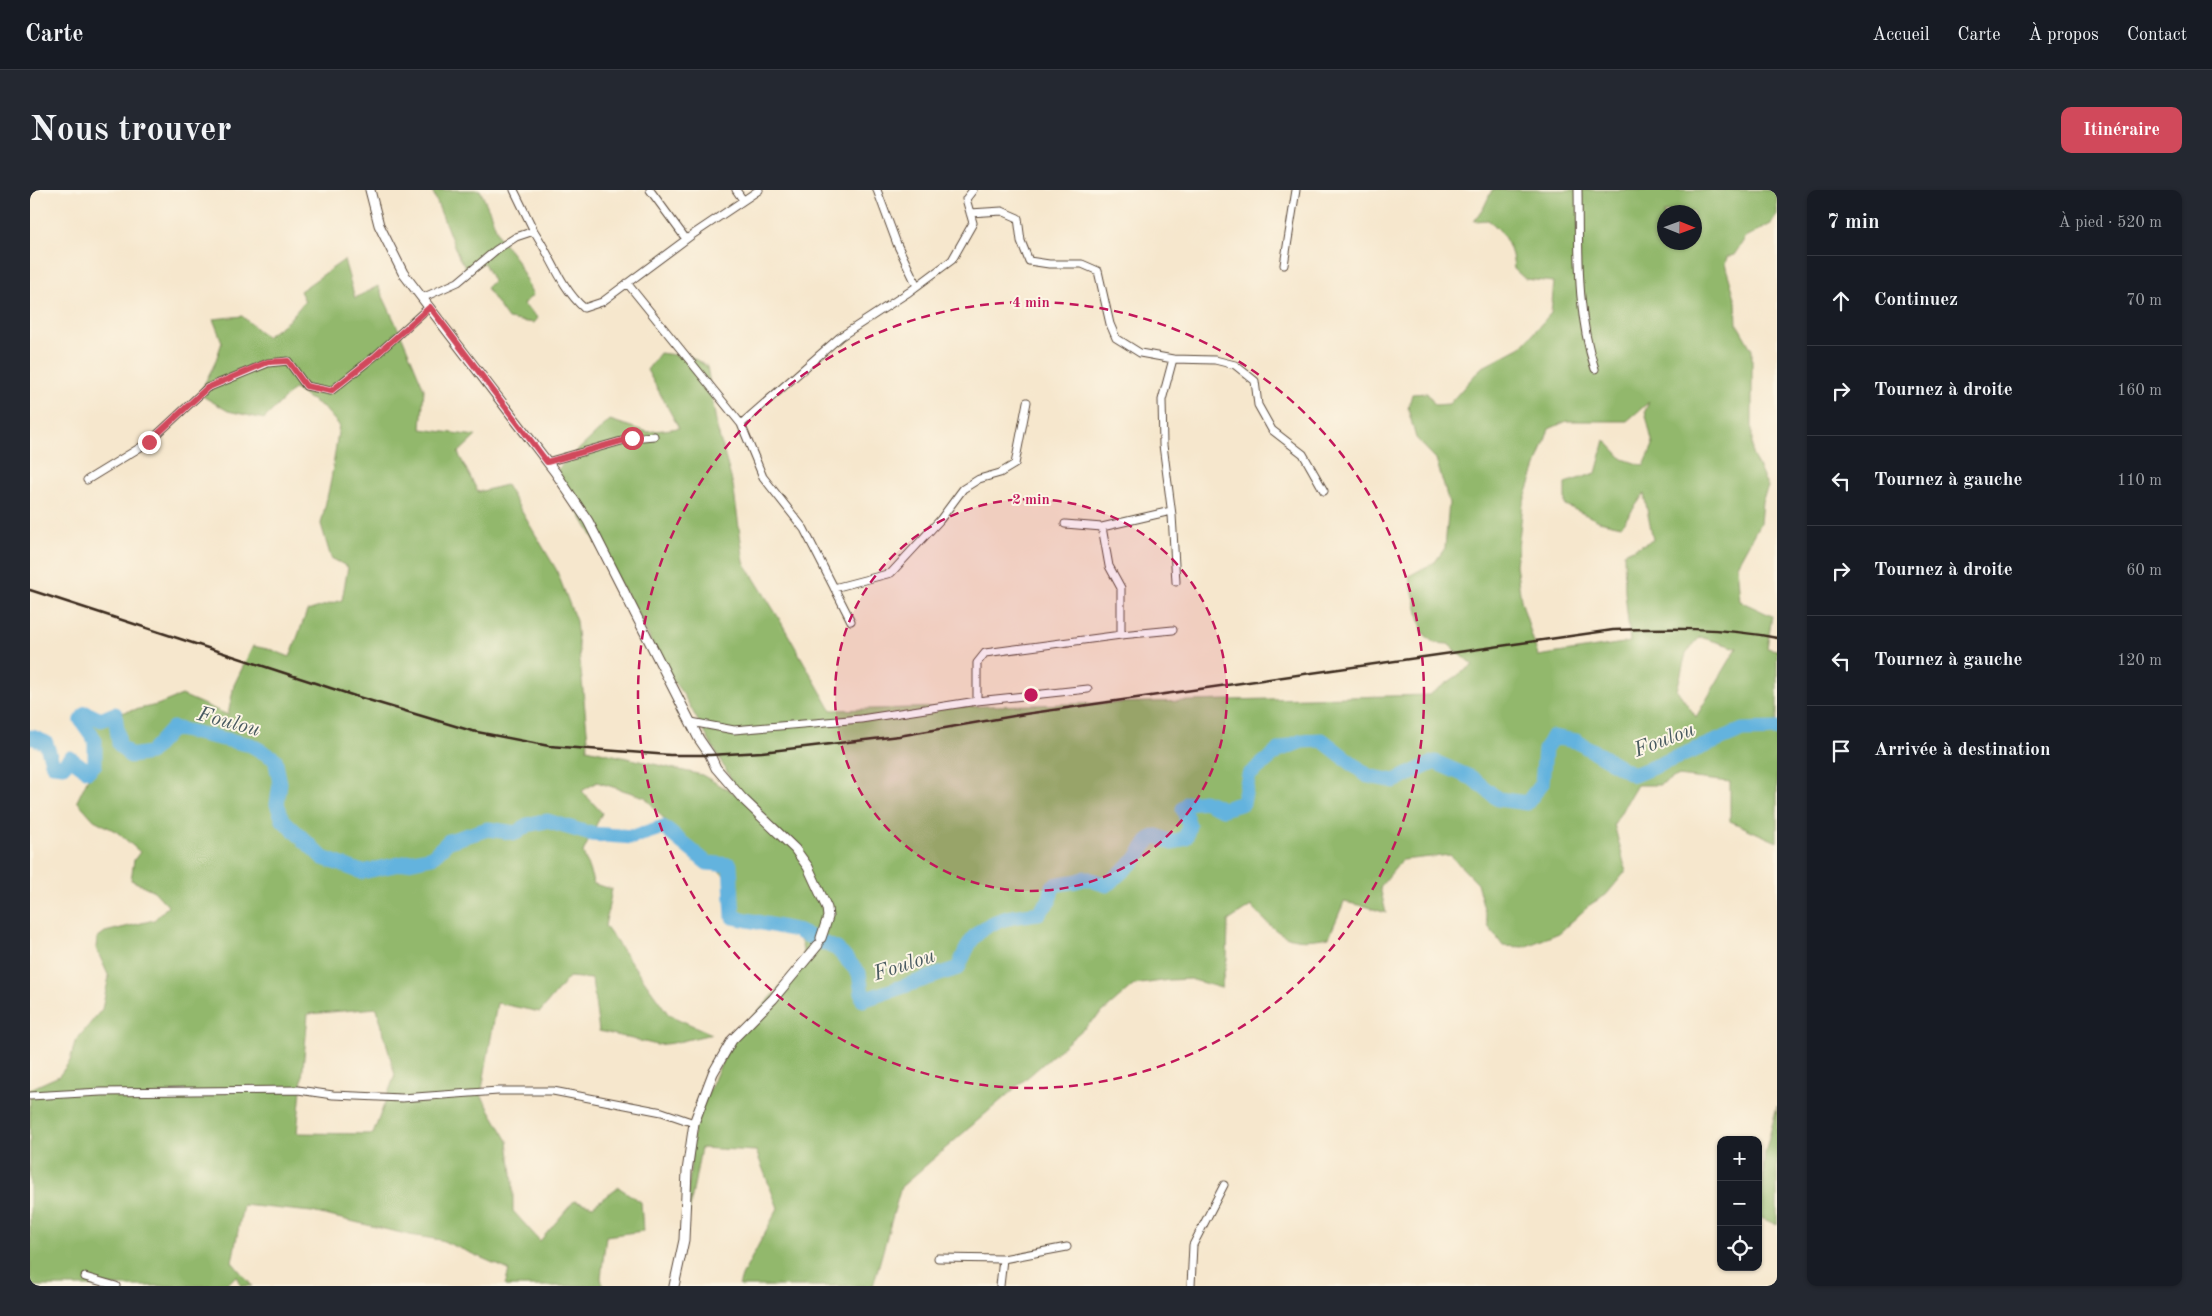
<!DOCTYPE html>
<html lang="fr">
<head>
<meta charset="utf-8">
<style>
  :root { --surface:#171b24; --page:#242831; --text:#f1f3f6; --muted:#9ea1a6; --line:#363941; --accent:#d1495b }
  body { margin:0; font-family:"Old Standard TT",serif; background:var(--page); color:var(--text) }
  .controls { position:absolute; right:15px; bottom:15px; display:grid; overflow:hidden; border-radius:10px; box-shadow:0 1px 4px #0004 }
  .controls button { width:45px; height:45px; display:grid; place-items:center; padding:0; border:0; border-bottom:1px solid var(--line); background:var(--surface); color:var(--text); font:25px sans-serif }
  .compass { position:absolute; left:1627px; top:15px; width:45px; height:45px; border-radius:50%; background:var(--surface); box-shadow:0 1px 4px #0004; rotate:91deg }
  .stop { position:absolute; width:15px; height:15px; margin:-11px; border:4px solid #d1495b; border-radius:50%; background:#fff }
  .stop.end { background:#d1495b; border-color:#fff; box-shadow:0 1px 5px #0008 }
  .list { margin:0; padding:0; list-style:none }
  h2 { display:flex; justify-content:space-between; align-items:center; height:65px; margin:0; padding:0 20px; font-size:21px }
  h2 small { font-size:16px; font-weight:400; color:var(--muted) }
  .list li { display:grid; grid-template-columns:32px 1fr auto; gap:15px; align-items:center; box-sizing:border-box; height:90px; padding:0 20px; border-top:1px solid var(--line) }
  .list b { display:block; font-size:19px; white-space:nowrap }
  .list em { font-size:16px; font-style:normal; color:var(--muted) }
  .icon { flex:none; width:28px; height:28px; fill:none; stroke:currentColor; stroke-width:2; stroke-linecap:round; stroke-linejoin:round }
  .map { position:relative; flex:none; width:1747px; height:1096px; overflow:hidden; border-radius:10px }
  header { display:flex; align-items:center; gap:30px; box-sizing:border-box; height:70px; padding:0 25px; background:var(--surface); border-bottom:1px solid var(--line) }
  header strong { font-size:24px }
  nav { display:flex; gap:28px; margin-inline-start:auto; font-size:18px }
  .intro { display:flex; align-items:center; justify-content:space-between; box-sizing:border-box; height:120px; padding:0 30px }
  h1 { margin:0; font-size:35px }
  .button { padding:12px 22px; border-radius:10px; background:var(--accent); color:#fff; font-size:18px; font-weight:700 }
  main { display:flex; gap:30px; padding:0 30px }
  aside { flex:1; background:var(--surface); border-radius:10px; box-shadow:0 1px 4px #0004 }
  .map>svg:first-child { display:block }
</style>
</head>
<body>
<header>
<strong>Carte</strong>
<nav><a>Accueil</a><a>Carte</a><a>À propos</a><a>Contact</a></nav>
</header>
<div class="intro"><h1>Nous trouver</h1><a class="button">Itinéraire</a></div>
<main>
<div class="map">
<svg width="1747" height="1096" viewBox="0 0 1747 1096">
  <rect width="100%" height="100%" fill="#fcf5e5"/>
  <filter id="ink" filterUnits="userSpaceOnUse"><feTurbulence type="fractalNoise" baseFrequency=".02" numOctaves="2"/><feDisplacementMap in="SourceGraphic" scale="10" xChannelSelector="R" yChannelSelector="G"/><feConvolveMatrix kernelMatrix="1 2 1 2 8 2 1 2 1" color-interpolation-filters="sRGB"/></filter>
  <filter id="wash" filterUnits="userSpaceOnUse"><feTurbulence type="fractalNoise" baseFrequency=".0096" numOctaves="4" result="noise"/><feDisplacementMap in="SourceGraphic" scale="20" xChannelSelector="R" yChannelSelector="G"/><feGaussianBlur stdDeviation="1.12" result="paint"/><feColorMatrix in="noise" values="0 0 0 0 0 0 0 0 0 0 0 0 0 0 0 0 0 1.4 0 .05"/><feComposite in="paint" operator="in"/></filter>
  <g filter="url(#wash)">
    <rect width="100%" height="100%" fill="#f6e7cd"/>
    <!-- forest -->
    <path fill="#92b86c" stroke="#667145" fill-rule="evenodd" d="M402 0H450L460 22 469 47 486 69 503 105 493 114 508 128 504 133 478 129 456 98 463 91 454 73 438 81 429 68Z
      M1462 0H1747V25L1741 34 1716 47 1704 65 1697 67 1695 74 1706 111 1707 134 1722 160V264L1738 297 1732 311 1730 333 1707 375 1710 411 1742 426 1737 458 1747 460V652L1700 631V592L1647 586 1629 595H1607L1584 634 1596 681 1576 705 1561 714 1529 743 1494 757 1473 756 1459 737 1447 693 1420 665 1372 670 1350 697 1356 723 1334 716 1314 712 1299 747C1256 755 1249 745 1221 716L1198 731 1197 769 1191 798 1160 789 1139 790 1104 795 871 997 843 1096H709L712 1086 748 1018 726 961 671 958 654 1050 664 934 702 850 774 771 772 754 765 740 703 727 697 710 694 685 633 637 636 631 615 607 567 592 552 601 572 623 553 662 564 694 582 699 575 736 639 825 682 844 643 853 627 855 569 841 562 789 539 787 510 822 467 813 451 905 478 951 483 992V1021L510 1051 544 1011 563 1016 588 997 611 1012 613 1041 576 1046 571 1088 573 1096H475L479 1080 411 1050 380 1045 282 1022 213 1015 202 1072 222 1096H211L206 1086 196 1096H0V899L29 886 40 871 45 852 72 819 79 787 66 758 67 748 75 742 124 730 138 716 124 701 101 690 104 670 110 662 87 642 64 630 47 611 65 574V550L51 530 56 523 71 530 85 524 127 515 152 505 198 525 204 495 223 456 242 460 260 467 277 421 312 410 318 377 301 368 291 334 301 290 309 235 293 217 264 199 234 229 198 221 169 204 185 173 192 152 183 129 212 126 236 147 258 131 275 111 270 101 314 70 325 108 348 96 373 149 394 199 391 239 446 246 428 263 448 302 476 295 526 379 546 431 558 550 557 559 672 585 711 607 653 504 634 479 609 426 525 282 580 230 617 242 649 238 617 180 630 163 661 167 677 176 687 238 703 295 714 372 747 425 801 520 1399 505 1443 475 1418 454 1404 453 1393 443 1379 386 1405 372 1415 358 1419 313 1406 269 1386 248 1378 219 1382 204 1397 203 1405 215 1419 214 1451 178 1491 157 1521 123 1524 92 1495 89 1484 79C1483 59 1474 41 1458 30L1444 31 1453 19ZM1634 22H1664V52H1634ZM1619 212 1615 221 1623 255 1614 276 1593 269 1575 250 1566 283 1535 293V315L1569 331 1591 336 1614 304 1623 350 1594 363 1595 402 1600 452 1508 466 1491 410 1486 375 1493 314 1519 239 1537 231H1597ZM1670 447 1707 458 1666 527 1647 500 1656 463ZM347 818 365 885 343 944 267 943 278 824Z
      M1747 916V1035L1729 1027 1735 963Z"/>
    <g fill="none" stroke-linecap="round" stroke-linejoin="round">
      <!-- river -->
      <path stroke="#64b3de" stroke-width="15" d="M0 548 2 547 16 553 23 575 33 576 40 568 58 581 65 574V550L51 530 56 523 71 530 85 524 89 554 100 566 120 563 143 538 221 555 245 569 250 593 247 614 253 630 293 668 332 682 402 667 419 651 458 639 486 643 497 635 517 631 561 644 603 647 633 637 677 673 700 675 703 727 765 740 807 759 829 783 833 810 928 778C933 768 937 755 944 747 961 728 986 726 1009 723L1019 711 1023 696C1034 691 1044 694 1055 688L1077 695 1105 670 1120 649 1127 646 1142 653 1156 647 1159 635 1153 619 1158 613 1174 611 1193 619 1213 613 1219 585 1249 560 1272 551 1292 550 1338 586 1364 591 1405 572 1442 588 1468 609 1497 613 1512 593 1515 560 1522 547 1546 551 1604 585 1713 540 1747 539"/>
    </g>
  </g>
  <g filter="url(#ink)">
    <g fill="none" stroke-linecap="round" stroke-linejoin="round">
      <defs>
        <path id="minor" d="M484 0 504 41
          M620 0 656 49
          M706 0 713 10
          M847 0 867 54 887 96
          M1548 0C1549 60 1546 122 1565 179
          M940 23 972 21 988 28 991 51 999 71 1019 74H1052L1068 81 1080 134 1086 148 1110 163 1143 169 1185 170 1205 175 1225 191 1228 215 1242 240 1273 264 1294 301
          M1254 75 1266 0
          M597 93 711 234 733 287 774 339 821 431
          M392 108 428 92 466 60 486 47 504 41C521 66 531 98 554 118L572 112 662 45 729 0
          M1143 169 1132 210 1133 255 1142 325 1146 392
          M711 234 810 147 879 102 922 70 943 33 936 9 943 0
          M517 272 602 248 624 246
          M57 290 119 252 177 198 238 173 258 171 276 196 301 201 345 166 399 117
          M1035 334 1072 337 1141 321
          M1072 337 1079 376 1091 398V445
          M804 398 861 383 910 330 933 299 949 289 970 283 985 274 997 212
          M947 511V473L955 463 1091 445 1143 440
          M661 532 704 540 831 529 947 511 1058 499
          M0 906 71 902 268 900 303 905 372 908 468 901H523L632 922 664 933
          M908 1068 973 1069 1037 1057
          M55 1087 86 1096
          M970 1096 973 1069
          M1161 1096 1163 1055 1194 995"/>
        <path id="tertiary" d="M340 0 349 35 373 83 525 282 558 331 669 549 680 565 686 578 712 608 765 659 778 677 797 718 798 727 791 748
          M644 1096 654 1050 657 981 664 933 683 883 702 850 743 809 788 755"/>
      </defs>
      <!-- minor casing -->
      <use href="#minor" stroke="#574638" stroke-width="9"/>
      <!-- tertiary casing -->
      <use href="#tertiary" stroke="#574638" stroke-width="11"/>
      <!-- minor -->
      <use href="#minor" stroke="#fff" stroke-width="7"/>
      <!-- tertiary -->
      <use href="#tertiary" stroke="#fff" stroke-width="9"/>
      <!-- rail -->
      <path stroke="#3b2a1e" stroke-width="2.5" d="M0 400 325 506 442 541 519 556 640 565H680L732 562 869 546 995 524 1583 440C1638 438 1692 437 1747 448"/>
    </g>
  </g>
  <g fill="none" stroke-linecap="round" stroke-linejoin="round" filter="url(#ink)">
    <!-- route -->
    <path stroke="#d1495b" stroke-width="6" d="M119 252 177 198 238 172 258 171 276 196 301 201 345 166 400 117 517 272 602 248"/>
  </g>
  <!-- distance rings -->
  <circle cx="1001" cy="505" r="196" fill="#c2185b" fill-opacity=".12"/>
  <g fill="none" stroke="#c2185b" stroke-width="2.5" stroke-dasharray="9 6">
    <circle cx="1001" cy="505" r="196"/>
    <circle cx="1001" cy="505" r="393"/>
  </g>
  <g text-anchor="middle" stroke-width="4" stroke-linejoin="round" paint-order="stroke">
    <!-- water labels -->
    <g font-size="21" font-style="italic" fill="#495a61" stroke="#fcf5e5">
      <text transform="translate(199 531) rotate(15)" y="7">Foulou</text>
      <text transform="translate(1634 549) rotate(-21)" y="7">Foulou</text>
      <text transform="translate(874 774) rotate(-18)" y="7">Foulou</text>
    </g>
  </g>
  <circle cx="1001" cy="505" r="8" fill="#c2185b" stroke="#fcf5e5" stroke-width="2.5"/>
  <g font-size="15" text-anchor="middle" font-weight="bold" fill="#c2185b" stroke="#fcf5e5" stroke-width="4" stroke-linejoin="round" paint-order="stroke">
    <text x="1001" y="117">4 min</text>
    <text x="1001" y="314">2 min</text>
  </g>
</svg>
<div class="controls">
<button>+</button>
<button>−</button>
<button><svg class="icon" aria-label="locate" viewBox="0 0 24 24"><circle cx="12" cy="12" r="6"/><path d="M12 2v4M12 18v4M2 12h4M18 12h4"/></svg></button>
</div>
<svg class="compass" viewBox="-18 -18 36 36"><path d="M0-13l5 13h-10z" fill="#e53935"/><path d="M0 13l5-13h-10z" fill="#9ea1a6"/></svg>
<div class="stop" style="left:602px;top:248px"></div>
<div class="stop end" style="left:119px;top:252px"></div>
</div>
<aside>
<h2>7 min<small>À pied · 520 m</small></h2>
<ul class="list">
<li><svg class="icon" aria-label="ahead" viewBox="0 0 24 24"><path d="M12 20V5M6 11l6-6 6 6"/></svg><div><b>Continuez</b></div><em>70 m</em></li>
<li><svg class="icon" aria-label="right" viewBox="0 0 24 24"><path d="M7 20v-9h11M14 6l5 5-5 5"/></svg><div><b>Tournez à droite</b></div><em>160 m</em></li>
<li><svg class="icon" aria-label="left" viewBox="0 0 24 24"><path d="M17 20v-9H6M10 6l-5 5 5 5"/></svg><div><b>Tournez à gauche</b></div><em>110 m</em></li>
<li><svg class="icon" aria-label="right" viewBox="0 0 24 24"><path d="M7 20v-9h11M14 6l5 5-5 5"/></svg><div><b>Tournez à droite</b></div><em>60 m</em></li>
<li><svg class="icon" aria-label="left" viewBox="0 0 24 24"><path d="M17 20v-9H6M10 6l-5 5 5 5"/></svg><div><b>Tournez à gauche</b></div><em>120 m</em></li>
<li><svg class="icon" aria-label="arrive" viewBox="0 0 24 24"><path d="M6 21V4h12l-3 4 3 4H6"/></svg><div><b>Arrivée à destination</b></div></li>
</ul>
</aside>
</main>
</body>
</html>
